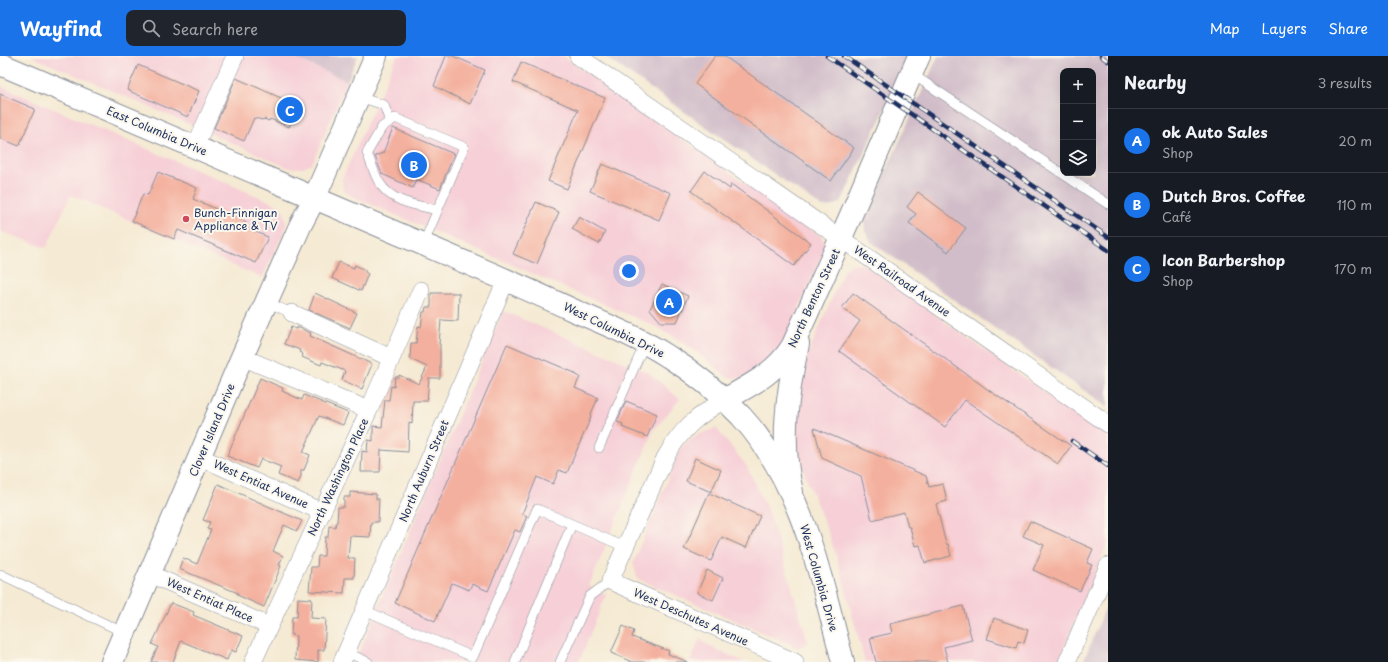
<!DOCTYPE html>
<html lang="en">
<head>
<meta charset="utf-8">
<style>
  :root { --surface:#171b24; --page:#20242c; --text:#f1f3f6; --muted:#9ea1a6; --line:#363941; --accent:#1a73e8 }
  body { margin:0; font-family:"Playpen Sans",sans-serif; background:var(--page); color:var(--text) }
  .controls { position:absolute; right:12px; top:12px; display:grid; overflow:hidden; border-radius:8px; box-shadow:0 4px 16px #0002 }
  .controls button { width:36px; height:36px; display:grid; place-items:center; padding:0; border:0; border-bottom:1px solid var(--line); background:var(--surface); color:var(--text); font:20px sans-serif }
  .you { position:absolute; left:629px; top:215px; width:14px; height:14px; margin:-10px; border:3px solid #fff; border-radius:50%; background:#1a73e8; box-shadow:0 0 0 6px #1a73e833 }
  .badge { display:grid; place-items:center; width:26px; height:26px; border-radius:50%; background:var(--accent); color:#fff; font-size:13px; font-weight:700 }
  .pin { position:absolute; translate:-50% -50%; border:2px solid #fff; box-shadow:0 1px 4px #0006 }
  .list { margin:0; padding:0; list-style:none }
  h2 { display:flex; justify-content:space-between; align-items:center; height:52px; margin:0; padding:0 16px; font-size:17px }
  h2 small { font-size:13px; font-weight:400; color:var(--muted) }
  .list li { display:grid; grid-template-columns:26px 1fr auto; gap:12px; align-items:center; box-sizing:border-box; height:64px; padding:0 16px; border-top:1px solid var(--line) }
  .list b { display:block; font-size:15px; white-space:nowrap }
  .list p { margin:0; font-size:13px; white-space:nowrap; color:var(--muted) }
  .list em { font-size:13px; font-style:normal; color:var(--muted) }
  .icon { flex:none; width:22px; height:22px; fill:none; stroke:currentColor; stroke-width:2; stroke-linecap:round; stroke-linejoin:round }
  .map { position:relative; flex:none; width:1108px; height:606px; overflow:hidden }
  header { display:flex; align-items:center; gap:24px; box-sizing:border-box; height:56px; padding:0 20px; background:var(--accent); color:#fff }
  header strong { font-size:19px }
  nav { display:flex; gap:22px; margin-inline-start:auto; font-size:14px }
  .search { width:280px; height:36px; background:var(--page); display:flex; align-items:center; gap:10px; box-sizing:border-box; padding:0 14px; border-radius:8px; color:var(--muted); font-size:15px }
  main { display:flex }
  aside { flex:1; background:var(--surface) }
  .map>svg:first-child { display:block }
</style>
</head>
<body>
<header>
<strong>Wayfind</strong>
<div class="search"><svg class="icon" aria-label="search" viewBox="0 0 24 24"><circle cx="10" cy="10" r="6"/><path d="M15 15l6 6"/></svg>Search here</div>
<nav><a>Map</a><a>Layers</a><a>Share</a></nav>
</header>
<main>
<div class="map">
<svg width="1108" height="606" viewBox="0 0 1108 606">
  <rect width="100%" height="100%" fill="#fbf7ec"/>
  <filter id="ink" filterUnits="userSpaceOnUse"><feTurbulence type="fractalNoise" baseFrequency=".025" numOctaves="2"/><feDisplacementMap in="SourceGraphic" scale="8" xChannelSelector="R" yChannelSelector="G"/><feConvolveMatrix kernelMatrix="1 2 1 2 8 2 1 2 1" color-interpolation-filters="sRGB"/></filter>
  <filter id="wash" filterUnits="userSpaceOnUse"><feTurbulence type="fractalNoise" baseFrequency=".012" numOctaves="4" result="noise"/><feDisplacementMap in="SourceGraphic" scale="16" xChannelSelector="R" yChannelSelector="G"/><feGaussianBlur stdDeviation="0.9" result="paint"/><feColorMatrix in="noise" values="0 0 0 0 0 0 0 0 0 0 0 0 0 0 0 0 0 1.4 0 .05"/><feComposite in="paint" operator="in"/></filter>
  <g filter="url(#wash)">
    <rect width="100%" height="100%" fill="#f5ead3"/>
    <!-- built -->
    <path fill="#f6cfd7" d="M31 0H229L196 71Z
      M242 0H290L347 25 312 108 303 112H289L207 76Z
      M397 0H563L821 180 825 189 823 196 788 278 778 294 755 314 742 322 727 321 710 306 687 289 657 271 349 139 343 133 342 123Z
      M0 30 278 149 283 154 286 163V171L262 222 71 139 46 192 0 175Z
      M851 208H863L1108 381V486L1058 606H865L837 502 828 476 803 414 796 384 794 358 805 305 844 214Z
      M503 255 649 317 680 343 654 373 589 530 606 539 579 606H355Z
      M716 372 746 409 770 459 808 586 799 592 638 523 633 507 681 391 697 379Z
      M700 583 710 591 744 606H690Z"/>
    <!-- industrial -->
    <path fill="#d1bdc9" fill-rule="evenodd" d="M290 0H358L347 25Z
      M604 0H910L841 146 833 150 822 151Z
      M938 0H1108V351L871 186 865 175 864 164ZM1063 15H1093V117H1063Z
      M1108 546V606H1083Z"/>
    <g id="blocks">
      <!-- building -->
      <path fill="#f4b09e" d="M446 0H453L485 14 470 48 434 30Z
        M715 0H724L854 92 831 125 695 28Z
        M521 6 605 42 567 133 548 125 578 54 513 26Z
        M138 9 199 35 188 61 127 34Z
        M236 22 299 50 289 71 270 63 269 65 264 63 263 64 254 62 244 85 214 72Z
        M0 38 35 53 19 90 0 82Z
        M393 72 454 98 440 133 416 123 413 132 382 118 375 100 383 97Z
        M602 108 671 137 659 164 590 135Z
        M705 115 730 133 731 128 811 187 794 210 691 135Z
        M158 116 197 132 193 143 246 166 244 171 268 181 256 207 178 174 174 183 132 165 143 138 148 139Z
        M918 136 966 172 948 196 909 167 916 158 907 151Z
        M536 146 559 156 537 208 513 198Z
        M579 161 605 176 599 188 572 173Z
        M339 206 354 212 355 209 365 214V216L368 218 361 235 332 222Z
        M662 228 688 240 677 266H661L650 253Z
        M315 237 357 257 350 272 309 254Z
        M431 237H459L458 265 441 264 439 288H440V322H429L427 345H413L412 368 409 367 408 396 381 394 380 416H361L362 395 367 396 368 384 373 385V370L382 371 385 344H389L391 330 394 331 395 321H399V319L419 328 427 311 410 303 411 287H416L418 270 421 271 423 256H425L426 251H431Z
        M853 237 990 335 1071 390 1058 408 965 344 945 371 839 295 860 265 842 252Z
        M291 271 296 273 297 271 302 273 311 277 310 280 372 308 362 333 342 324 345 315 322 306 321 309 302 301 303 298 299 296 300 294 284 288Z
        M507 288 575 317V318L580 321 575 332 598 342 590 360 591 361 567 417 559 414 553 428 537 421 522 458 527 460 520 476 515 474 488 535 472 528 469 534 452 527 435 565 395 547Z
        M260 322 283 332 282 335 302 344 304 339 348 357 343 369 319 360 303 396 310 399 304 414H301V420L298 427 278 419 281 411 261 403 257 412 227 400Z
        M626 345 657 358 647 381 622 371 623 368 617 366Z
        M814 372 926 420 929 431 943 428 947 445 936 448 946 488H948L951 500 925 507 920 489 915 490 910 471H908L904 456 872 464 861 420 822 402Z
        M695 402 721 414 711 436 686 425Z
        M218 428 302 465 297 475 284 469 273 495 283 500 279 509 281 510 264 551 237 539 238 537 179 513 183 502 197 508 211 474 207 473 210 466 203 464Z
        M350 436 376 438V443H379L378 466H371L370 481 350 480 348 502H355L354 522H345L344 537 309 535 311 511H317L318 500H324L325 481H328L329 470 335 471 336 466H337L338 451H344V441H350Z
        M709 437 760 460 746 492 722 481 711 505 684 493Z
        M1030 465 1093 493 1087 507 1092 509 1080 535 1033 514 1044 489 1023 480Z
        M707 514 723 522 713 544 697 537Z
        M298 542 312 543 311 562 326 563 324 594H318V606L295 604 296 580 291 579 292 561H297Z
        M171 547 194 556 193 559 243 580 236 596 231 594 227 604 181 585 173 606H151L158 591 152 588Z
        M963 550 972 584 944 591 948 606H876L870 582 892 577 890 568Z
        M994 562 1028 574 1024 587 1018 585 1016 592 987 583Z
        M623 570 634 575 632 581 669 595 668 598 688 606H632L611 597Z"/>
    </g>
  </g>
  <g filter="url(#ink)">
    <use href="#blocks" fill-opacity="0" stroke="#888c98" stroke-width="1"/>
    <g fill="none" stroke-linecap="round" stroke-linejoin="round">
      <defs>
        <path id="service" d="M912 18 1108 148
          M359 41 384 49 390 66
          M423 189 464 91 395 62 382 71 367 97C371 106 374 118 379 126 391 147 417 149 438 154
          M266 246 292 257
          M599 392 645 287
          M0 518 125 577
          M364 554 473 601 537 453 625 491
          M346 596 368 606
          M515 606 572 468
          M560 606 590 540 610 525"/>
        <path id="minor" d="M578 0 1108 368
          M195 91 235 0
          M292 257 391 302
          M242 301 369 354
          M724 344C696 361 681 373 665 402L610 525 795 606
          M200 401 322 456
          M150 518 269 570
          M253 606 369 354 421 234
          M342 606 506 224
          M1067 606 1108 510"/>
        <path id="tertiary" d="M724 344C751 329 777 316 793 289L851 159 919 0
          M792 436C780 386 787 337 798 288
          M112 606 242 301 300 170 314 143"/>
        <path id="secondary" d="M314 143 376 0"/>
        <path id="primary" d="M0 8C133 65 266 122 399 178 458 203 517 228 575 255 607 269 640 282 669 301 695 317 720 338 741 360 803 428 820 520 843 606"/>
      </defs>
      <!-- service casing -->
      <use href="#service" stroke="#888c98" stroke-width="10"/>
      <!-- minor casing -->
      <use href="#minor" stroke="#888c98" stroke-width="18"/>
      <!-- tertiary casing -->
      <use href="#tertiary" stroke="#888c98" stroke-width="24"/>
      <!-- secondary casing -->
      <use href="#secondary" stroke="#888c98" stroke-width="24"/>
      <!-- primary casing -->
      <use href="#primary" stroke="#888c98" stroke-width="24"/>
      <!-- service -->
      <use href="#service" stroke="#fff" stroke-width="9"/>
      <!-- minor -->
      <use href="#minor" stroke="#fff" stroke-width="17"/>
      <!-- tertiary -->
      <use href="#tertiary" stroke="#fff" stroke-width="22"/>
      <!-- secondary -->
      <use href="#secondary" stroke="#fff" stroke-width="22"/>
      <!-- primary -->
      <use href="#primary" stroke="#fff" stroke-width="22"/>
      <defs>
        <path id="rail" d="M827 0 1108 194
          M844 0 1108 181
          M1101 0 1108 5
          M1072 385 1108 410"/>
      </defs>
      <!-- rail casing -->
      <use href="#rail" stroke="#1b2f5e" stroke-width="4.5"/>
      <!-- rail -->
      <use href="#rail" stroke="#fbf7ec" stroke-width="3" stroke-dasharray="9" stroke-linecap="butt"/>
    </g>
  </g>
  <!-- markers -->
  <circle fill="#d1495b" stroke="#fbf7ec" stroke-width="1.5" cx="186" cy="163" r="4"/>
  <g text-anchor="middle" stroke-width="4" stroke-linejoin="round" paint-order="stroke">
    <!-- street labels -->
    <g font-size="11" fill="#1b2f5e" stroke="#fbf7ec">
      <text transform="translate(157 75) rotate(23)" y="4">East Columbia Drive</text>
      <text transform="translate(902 225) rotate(35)" y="4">West Railroad Avenue</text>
      <text transform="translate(814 242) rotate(-65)" y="4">North Benton Street</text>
      <text transform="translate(614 274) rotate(26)" y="4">West Columbia Drive</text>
      <text transform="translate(212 374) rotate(-67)" y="4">Clover Island Drive</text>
      <text transform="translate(424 415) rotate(-67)" y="4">North Auburn Street</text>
      <text transform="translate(338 421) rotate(-65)" y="4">North Washington Place</text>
      <text transform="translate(261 428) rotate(24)" y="4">West Entiat Avenue</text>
      <text transform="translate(819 522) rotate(74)" y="4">West Columbia Drive</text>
      <text transform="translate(210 544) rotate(24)" y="4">West Entiat Place</text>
      <text transform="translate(691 561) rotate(24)" y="4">West Deschutes Avenue</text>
    </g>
    <!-- poi labels -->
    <g font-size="11" fill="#1b2f5e" stroke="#fbf7ec" text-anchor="start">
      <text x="194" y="161">Bunch-Finnigan<tspan x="194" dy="13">Appliance &amp; TV</tspan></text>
    </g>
  </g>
</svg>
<div class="controls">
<button>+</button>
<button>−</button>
<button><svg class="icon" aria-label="layers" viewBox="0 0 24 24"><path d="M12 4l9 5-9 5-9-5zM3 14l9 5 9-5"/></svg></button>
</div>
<div class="you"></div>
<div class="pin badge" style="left:669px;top:246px">A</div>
<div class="pin badge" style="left:414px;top:109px">B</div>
<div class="pin badge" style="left:290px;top:54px">C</div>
</div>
<aside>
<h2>Nearby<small>3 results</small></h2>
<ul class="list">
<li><span class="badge">A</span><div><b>ok Auto Sales</b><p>Shop</p></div><em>20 m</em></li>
<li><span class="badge">B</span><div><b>Dutch Bros. Coffee</b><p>Café</p></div><em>110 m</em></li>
<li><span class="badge">C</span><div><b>Icon Barbershop</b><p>Shop</p></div><em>170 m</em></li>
</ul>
</aside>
</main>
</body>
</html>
